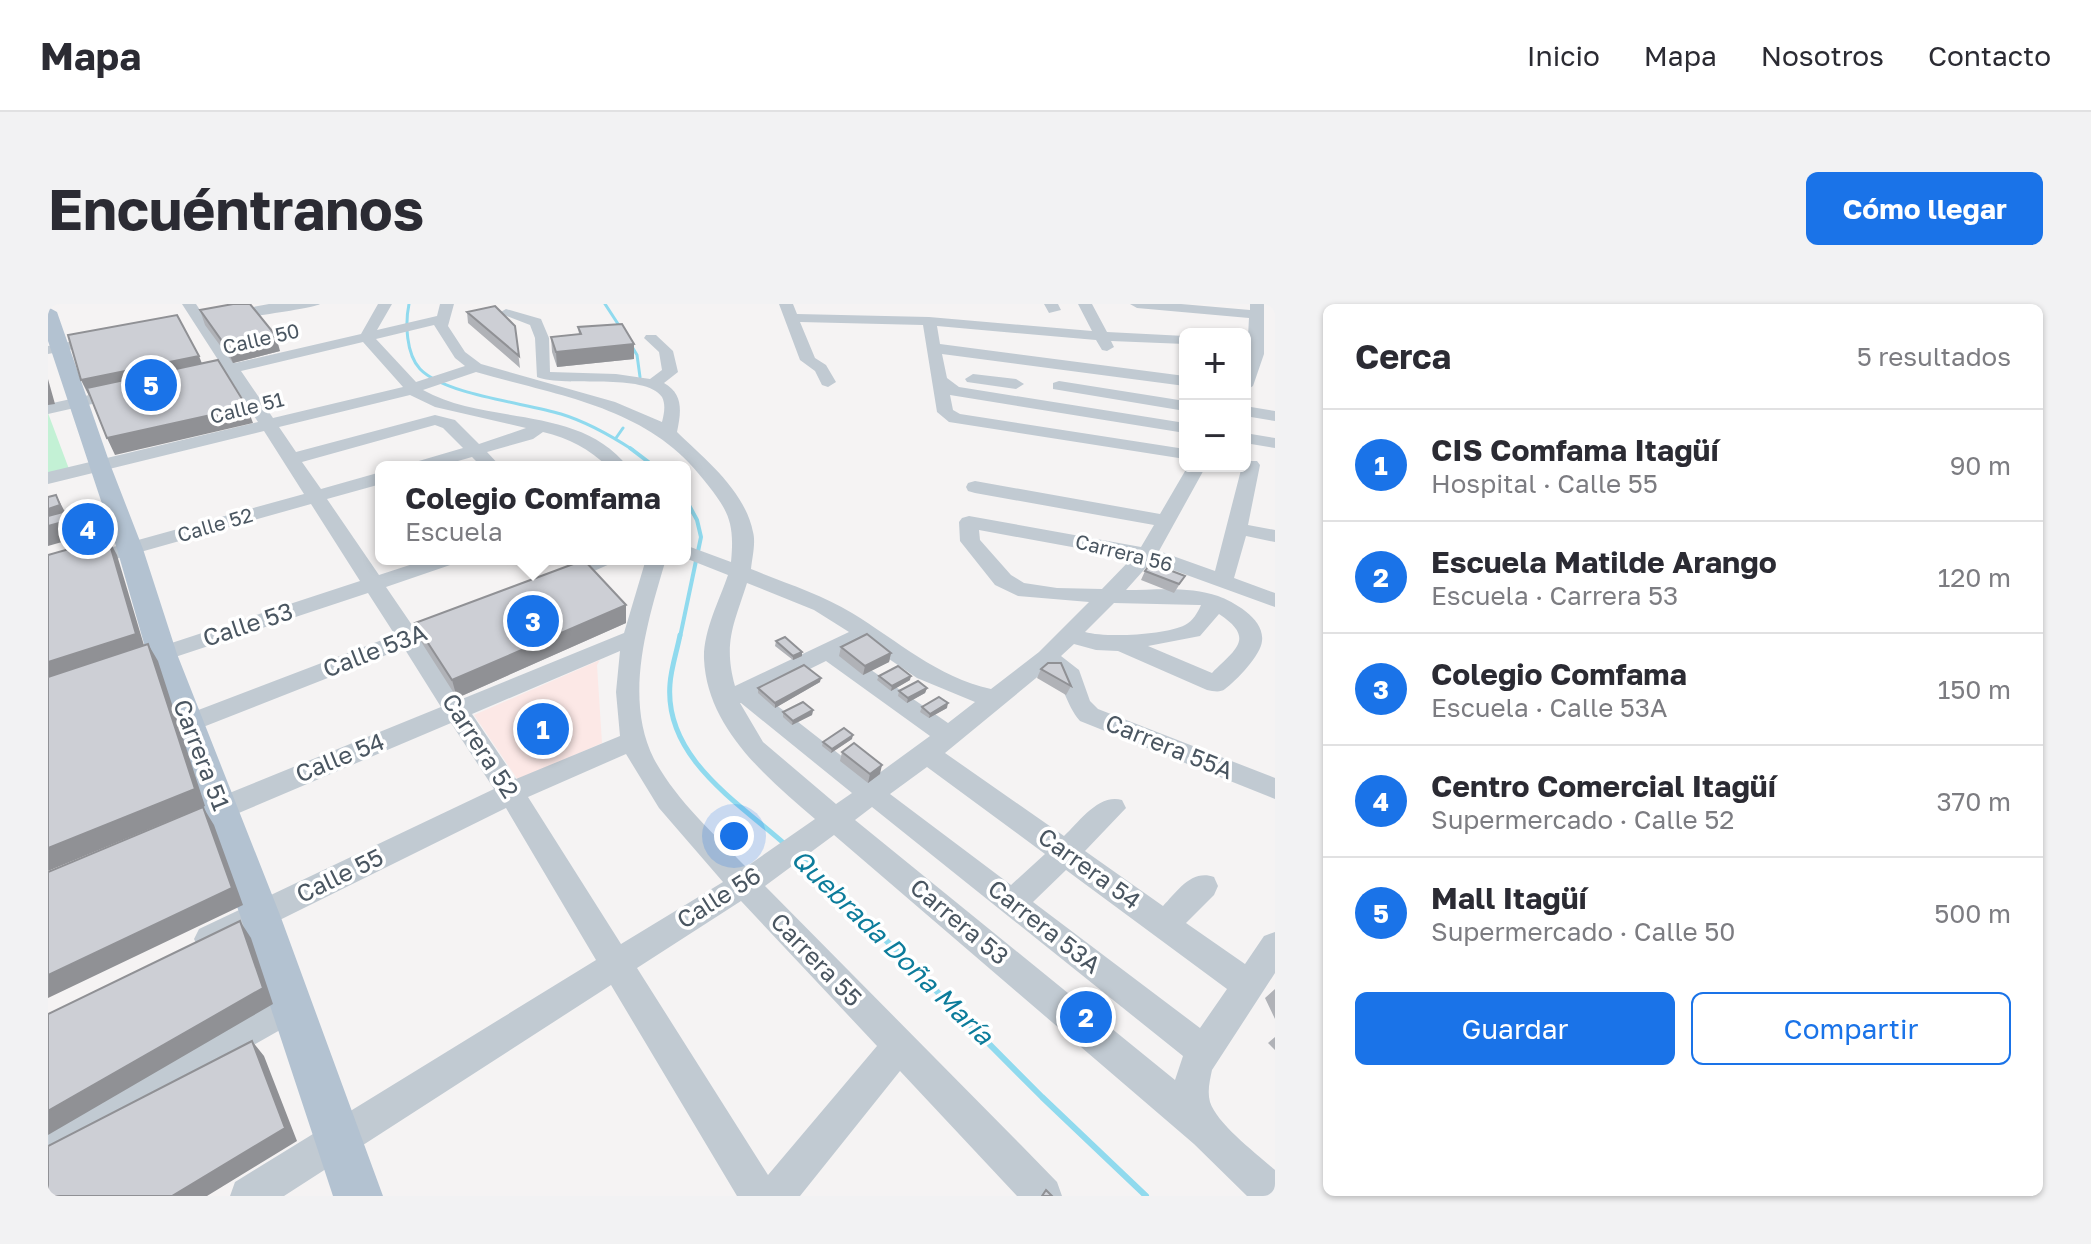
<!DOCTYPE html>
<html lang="es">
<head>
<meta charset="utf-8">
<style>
  :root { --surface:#fff; --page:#f2f2f3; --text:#2b2b33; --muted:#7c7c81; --line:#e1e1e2; --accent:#1a73e8 }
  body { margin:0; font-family:"Golos Text",sans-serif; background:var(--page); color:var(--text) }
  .controls { position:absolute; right:24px; top:24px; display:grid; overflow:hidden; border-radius:12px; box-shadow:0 2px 6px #0004 }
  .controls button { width:72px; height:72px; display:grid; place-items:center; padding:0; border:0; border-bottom:2px solid var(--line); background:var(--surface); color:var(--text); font:40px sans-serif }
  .you { position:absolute; left:686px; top:532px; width:28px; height:28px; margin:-20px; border:6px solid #fff; border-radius:50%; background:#1a73e8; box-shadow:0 0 0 12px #1a73e833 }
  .badge { display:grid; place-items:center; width:52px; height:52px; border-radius:50%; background:var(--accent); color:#fff; font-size:26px; font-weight:700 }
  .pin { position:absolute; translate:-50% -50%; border:4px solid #fff; box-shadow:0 2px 8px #0006 }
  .popup { position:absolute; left:327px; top:157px; width:316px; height:104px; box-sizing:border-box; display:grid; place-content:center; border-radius:12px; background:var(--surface); filter:drop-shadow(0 2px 6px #0005); font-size:26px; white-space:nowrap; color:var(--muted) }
  .popup b { font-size:30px; color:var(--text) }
  .popup::after { content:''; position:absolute; left:50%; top:100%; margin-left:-16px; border:16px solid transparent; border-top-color:var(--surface) }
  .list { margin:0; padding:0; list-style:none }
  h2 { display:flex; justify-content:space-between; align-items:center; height:104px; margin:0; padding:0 32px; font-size:34px }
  h2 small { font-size:26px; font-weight:400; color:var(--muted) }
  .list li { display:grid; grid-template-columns:52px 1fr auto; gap:24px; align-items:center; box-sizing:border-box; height:112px; padding:0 32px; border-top:2px solid var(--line) }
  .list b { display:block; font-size:30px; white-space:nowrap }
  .list p { margin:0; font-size:26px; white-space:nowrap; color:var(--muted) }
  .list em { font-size:26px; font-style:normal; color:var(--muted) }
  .actions { display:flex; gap:16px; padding:24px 32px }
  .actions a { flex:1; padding:18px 0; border:2px solid var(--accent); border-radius:12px; text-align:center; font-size:28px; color:var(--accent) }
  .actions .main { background:var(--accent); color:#fff }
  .map { position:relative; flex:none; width:1227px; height:892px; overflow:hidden; border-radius:12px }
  header { display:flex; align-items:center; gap:48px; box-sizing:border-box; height:112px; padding:0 40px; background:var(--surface); border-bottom:2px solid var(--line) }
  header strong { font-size:38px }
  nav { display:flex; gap:44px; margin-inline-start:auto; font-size:28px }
  .intro { display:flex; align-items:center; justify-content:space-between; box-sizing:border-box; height:192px; padding:0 48px }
  h1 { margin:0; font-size:56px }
  .button { padding:20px 36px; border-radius:12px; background:var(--accent); color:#fff; font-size:28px; font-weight:700 }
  main { display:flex; gap:48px; padding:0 48px }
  aside { flex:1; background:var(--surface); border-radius:12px; box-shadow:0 2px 6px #0004 }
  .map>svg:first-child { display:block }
</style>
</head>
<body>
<header>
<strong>Mapa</strong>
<nav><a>Inicio</a><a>Mapa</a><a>Nosotros</a><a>Contacto</a></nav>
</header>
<div class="intro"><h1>Encuéntranos</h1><a class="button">Cómo llegar</a></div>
<main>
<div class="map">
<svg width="1227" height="892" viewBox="0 0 1227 892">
  <rect width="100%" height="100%" fill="#f5f3f3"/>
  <!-- medical -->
  <path fill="#fce8e6" d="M552 356 549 361 554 439 470 476 426 411Z"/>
  <!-- green -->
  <path fill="#c3f1d5" d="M0 109 21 165 0 170Z"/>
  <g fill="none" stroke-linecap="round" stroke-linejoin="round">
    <!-- stream-far3 -->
    <path stroke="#90daee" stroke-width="3" d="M361 0C357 19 358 50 372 65 397 91 478 99 513 110 539 118 562 131 585 146
      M557 0 572 23
      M583 41 589 51 592 73
      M568 134 575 124"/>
    <!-- stream-far2 -->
    <path stroke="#90daee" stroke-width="4" d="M582 144 607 163
      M632 333 653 233 649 216 637 194"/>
    <!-- stream-far1 -->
    <path stroke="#90daee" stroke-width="5" d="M632 331C629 347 623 364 622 380 616 454 690 498 739 542
      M750 551 779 577"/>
    <!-- stream -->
    <path stroke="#90daee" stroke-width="6" d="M777 575 994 793 1098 892"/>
    <!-- minor -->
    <path fill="#c1cad2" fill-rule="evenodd" d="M134 0H148L187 59 313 30 330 0H344L329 26 389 12 392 0H406L400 22 417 48 433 60 567 98 614 118C616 110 618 101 614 93 597 68 517 84 489 73L487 34 482 21 451 9 458 5 493 15 501 34 502 68 568 70 602 75 614 66 611 48 596 34 598 31H608L625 47 630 68 616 79C636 90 633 109 629 128 657 155 697 187 705 228 708 239 704 254 703 265 737 279 773 290 804 309 850 337 889 373 943 385L991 348 1041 298 970 292 947 281 912 237 911 218 914 214 921 212 1093 243 1106 221 927 189 920 187 918 183 920 179 927 177 1112 210 1140 162H1158L1111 247 1167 267 1194 162H1197V157H1209L1212 161 1200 221 1227 226V238L1198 232 1186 274 1227 289V303L1103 258 1078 286C1107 286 1142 282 1170 292 1186 298 1217 315 1214 337 1213 351 1188 377 1177 385 1172 389 1165 387 1159 386L1070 347 1048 346 1026 340 1013 352 1031 366 1042 397 1050 405 1227 474V495L1032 417C1017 400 1017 379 999 365L897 449 1016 532C1031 518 1051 489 1074 496L1078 504 1037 547 1115 602C1129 588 1143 565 1166 573L1170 582 1166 591 1138 619 1197 660 1216 632 1227 628V669L1164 766C1162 776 1159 787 1162 798 1169 820 1209 850 1227 866V892H1199L1146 840 786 531 717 582 973 841 1009 878 1014 892H969L852 767 752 892H689L563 681 236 892H182L187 878 548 656 458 504 173 645 162 649 151 645 146 635 151 625 446 485 403 419 167 519 157 522 147 519 143 511 147 503 393 403 356 344 150 425 141 428 132 425 128 419 132 413 347 331 320 289 103 361H87L83 356 87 351 312 277 263 200 0 274V261L256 190 216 127 0 180V168L210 118 179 70 167 73 159 68 174 62ZM386 21 407 54 417 62 368 78 328 35ZM315 38 355 83 225 114 193 67ZM428 68C511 92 600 103 655 175 680 206 687 217 683 258L637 241V254L680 271C671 297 655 328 656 355 659 424 719 474 767 515L698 563C666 530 628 496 606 455 575 393 600 316 618 255H598L576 329 414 395 375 337 387 328 384 323 376 321 366 324 338 283 408 259 411 255H380L331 271 279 195 333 180V168L273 185 254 158 387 121 395 124 415 144 364 159 361 163H389L424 153 434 163H453L439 148 485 135 495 128C521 134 541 145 560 163H580C531 100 439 122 375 86ZM362 91 387 103 478 124 431 140 407 116 387 111 248 148 231 123ZM931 226 1084 254 1054 285 1009 284 976 279 963 271 932 236ZM699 279 766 306 801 328 687 382C675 339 686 320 699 279ZM1066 299 1151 301H1153C1150 308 1145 317 1137 321 1118 331 1058 334 1037 328ZM1171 310C1209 335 1186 346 1164 369L1100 342 1152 332ZM816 338 869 374 927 398 900 419 797 348ZM572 347 568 388 572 432 468 475 424 410ZM778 357 882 432 823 475 713 389ZM692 399H693L804 489 788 500 715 438ZM578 450 611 504 675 578 573 640 480 493ZM879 463 997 550 963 581 842 490ZM824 503 1135 752 1127 776 807 516ZM1018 566 1179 685 1152 724 985 598ZM693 597 829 742 720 871 589 664Z
      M221 0H272C264 5 190 14 174 17L167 13 174 9Z
      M731 0H745L749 10 881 13 1044 27 1030 0H1044L1059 28 1137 32V40L1063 37 1066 43 1059 47 1054 46 1048 36 889 22 892 40 1137 72V82L894 50 899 74 911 83 1137 119V129L902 91 905 106 912 110 1137 145V155L901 118 889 108 875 21 752 18 767 54 778 61 788 78 780 83 774 81 767 67 752 56Z
      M996 0H1010L1013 6 1001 9Z
      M1082 0H1133L1202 6V0H1216V50L1205 82 1197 87 1201 14 1089 4Z
      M57 31 64 35 62 38 0 50V42Z
      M925 70 968 75 976 80 968 85 919 78 917 75Z
      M1011 77 1137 97V107L1005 85V79Z
      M78 83 86 88 84 91 0 110V100Z
      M1197 102 1227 107V117L1197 112Z
      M1197 129 1227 134V144L1197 139Z
      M539 255H567L564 259 517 280 509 281 498 275 501 270Z
      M243 687 255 691 260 702 255 713 0 857V819Z"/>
    <!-- major -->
    <path fill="#b3c2d1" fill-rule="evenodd" d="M0 3 9 8 62 160 95 245 129 350 232 611 335 892H285L192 611 99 350 69 245 0 37Z"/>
  </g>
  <!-- wall -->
  <path fill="#b0b2b7" d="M152 6 232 47 185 59 157 21Z
    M419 8 467 22 472 64 420 19Z
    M530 23 586 40V55L509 63 504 48 503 33 531 30Z
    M1097 267 1137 272 1126 289 1093 276Z
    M578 301V319L409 394 372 336 367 319Z
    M728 337 754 348V352L745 356 727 342Z
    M793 343 843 349 841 358 815 371 791 352Z
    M993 365 1023 382 1018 391 989 374Z
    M831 372 862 376 843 387 829 376Z
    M772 378 727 404 710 389V384Z
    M879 384 877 389 859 399 850 392 851 387Z
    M874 403 899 404 881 414 872 408Z
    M765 406 764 411 744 421 735 413V408Z
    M804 435 783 449 774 442 775 438Z
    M794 448 832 470 820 479 792 457Z
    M1227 685V715L1217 694Z
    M1227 733V746L1220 739Z"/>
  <!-- shaded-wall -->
  <path fill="#909195" d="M228 32 232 47 185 59 179 44Z
    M586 40V55L509 63 508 48Z
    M151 52 157 67 41 92 33 76Z
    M0 75 7 100 0 101Z
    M199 103 205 119 67 151 59 134Z
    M8 191 17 208 45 200 54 217 56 226 0 242V205Z
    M60 234 69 251 98 348 0 380V358Z
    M578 301V319L409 394 404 376Z
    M100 340 110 357 157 502 0 567V544Z
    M754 348V352L745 356V352Z
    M843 349 841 358 815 371 817 362Z
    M863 372 862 376 843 387 844 382Z
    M773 374 772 378 727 404V399Z
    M879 384 877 389 859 399 860 394Z
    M900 399 899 404 881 414 882 410Z
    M765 406 764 411 744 421 745 417Z
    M805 431 804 435 783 449 784 445Z
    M834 461 832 470 820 479 822 470Z
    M155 503 166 521 195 601 0 694V671Z
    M192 617 203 634 225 700 0 831V807Z
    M204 737 216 752 249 837 159 892H124Z"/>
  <!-- building -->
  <path fill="#cdcfd5" stroke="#909195" stroke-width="2" d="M185 0H202L228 32 179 44 152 6Z
    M447 2 467 22 471 52 419 8Z
    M129 11 151 52 33 76 20 31Z
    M574 20 586 40 508 48 503 33 533 30 530 23Z
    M170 56 199 103 59 134 39 84Z
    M8 191 12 201 0 205V193Z
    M45 200 47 209 0 222V212Z
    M60 234 88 330 0 358V251Z
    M536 256 578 301 404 376 367 319Z
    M1103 259 1137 272 1131 280 1097 267Z
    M819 330 843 349 817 362 793 343Z
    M737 333 754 348 745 352 728 337Z
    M100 340 147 485 0 544V373Z
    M1000 359H1013L1023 382 993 365Z
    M756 361 773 374 727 399 710 384Z
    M850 362 863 372 844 382 831 372Z
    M870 377 879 384 860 394 851 387Z
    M891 393 900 399 882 410 874 403Z
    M755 398 765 406 745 417 735 408Z
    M796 424 805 431 784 445 775 438Z
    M806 439 834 461 822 470 794 448Z
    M155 503 184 584 0 671V568Z
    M192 617 215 684 0 807V710Z
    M204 737 237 824 124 892H0V842Z
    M998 886 1004 892H994Z"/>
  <g text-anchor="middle" stroke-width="7" stroke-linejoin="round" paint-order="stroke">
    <!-- far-street labels -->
    <g font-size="20" fill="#4a5661" stroke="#fff">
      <text transform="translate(213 35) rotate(-13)" y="7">Calle 50</text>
      <text transform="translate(199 104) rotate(-14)" y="7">Calle 51</text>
      <text transform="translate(167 221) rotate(-16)" y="7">Calle 52</text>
      <text transform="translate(1076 249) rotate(14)" y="7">Carrera 56</text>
    </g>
    <!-- street labels -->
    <g font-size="24" fill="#4a5661" stroke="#fff">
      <text transform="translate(200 321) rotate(-18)" y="8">Calle 53</text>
      <text transform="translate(327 347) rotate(-21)" y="8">Calle 53A</text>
      <text transform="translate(432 442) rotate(57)" y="8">Carrera 52</text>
      <text transform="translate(1121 443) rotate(22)" y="8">Carrera 55A</text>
      <text transform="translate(153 451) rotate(69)" y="8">Carrera 51</text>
      <text transform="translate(292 454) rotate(-22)" y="8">Calle 54</text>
      <text transform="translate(1041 565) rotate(36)" y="8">Carrera 54</text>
      <text transform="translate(292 572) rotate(-26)" y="8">Calle 55</text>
      <text transform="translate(671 594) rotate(-32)" y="8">Calle 56</text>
      <text transform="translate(911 618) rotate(40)" y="8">Carrera 53</text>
      <text transform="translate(996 623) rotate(38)" y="8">Carrera 53A</text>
      <text transform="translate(768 656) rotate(46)" y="8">Carrera 55</text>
    </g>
    <!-- water labels -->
    <g font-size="26" font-style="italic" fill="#0c7c9b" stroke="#fff">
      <text transform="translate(844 643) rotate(44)" y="9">Quebrada Doña María</text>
    </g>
  </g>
</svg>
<div class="controls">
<button>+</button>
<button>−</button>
</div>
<div class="you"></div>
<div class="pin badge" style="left:495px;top:425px">1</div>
<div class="pin badge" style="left:1038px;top:713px">2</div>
<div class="pin badge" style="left:485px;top:317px">3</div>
<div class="popup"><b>Colegio Comfama</b>Escuela</div>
<div class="pin badge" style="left:40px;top:225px">4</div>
<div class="pin badge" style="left:103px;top:81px">5</div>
</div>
<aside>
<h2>Cerca<small>5 resultados</small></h2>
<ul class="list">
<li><span class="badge">1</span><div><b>CIS Comfama Itagüí</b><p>Hospital · Calle 55</p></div><em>90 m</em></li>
<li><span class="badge">2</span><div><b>Escuela Matilde Arango</b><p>Escuela · Carrera 53</p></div><em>120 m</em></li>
<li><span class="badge">3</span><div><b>Colegio Comfama</b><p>Escuela · Calle 53A</p></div><em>150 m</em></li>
<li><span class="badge">4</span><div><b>Centro Comercial Itagüí</b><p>Supermercado · Calle 52</p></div><em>370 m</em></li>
<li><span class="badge">5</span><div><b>Mall Itagüí</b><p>Supermercado · Calle 50</p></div><em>500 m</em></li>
</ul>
<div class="actions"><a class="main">Guardar</a><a>Compartir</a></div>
</aside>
</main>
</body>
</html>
